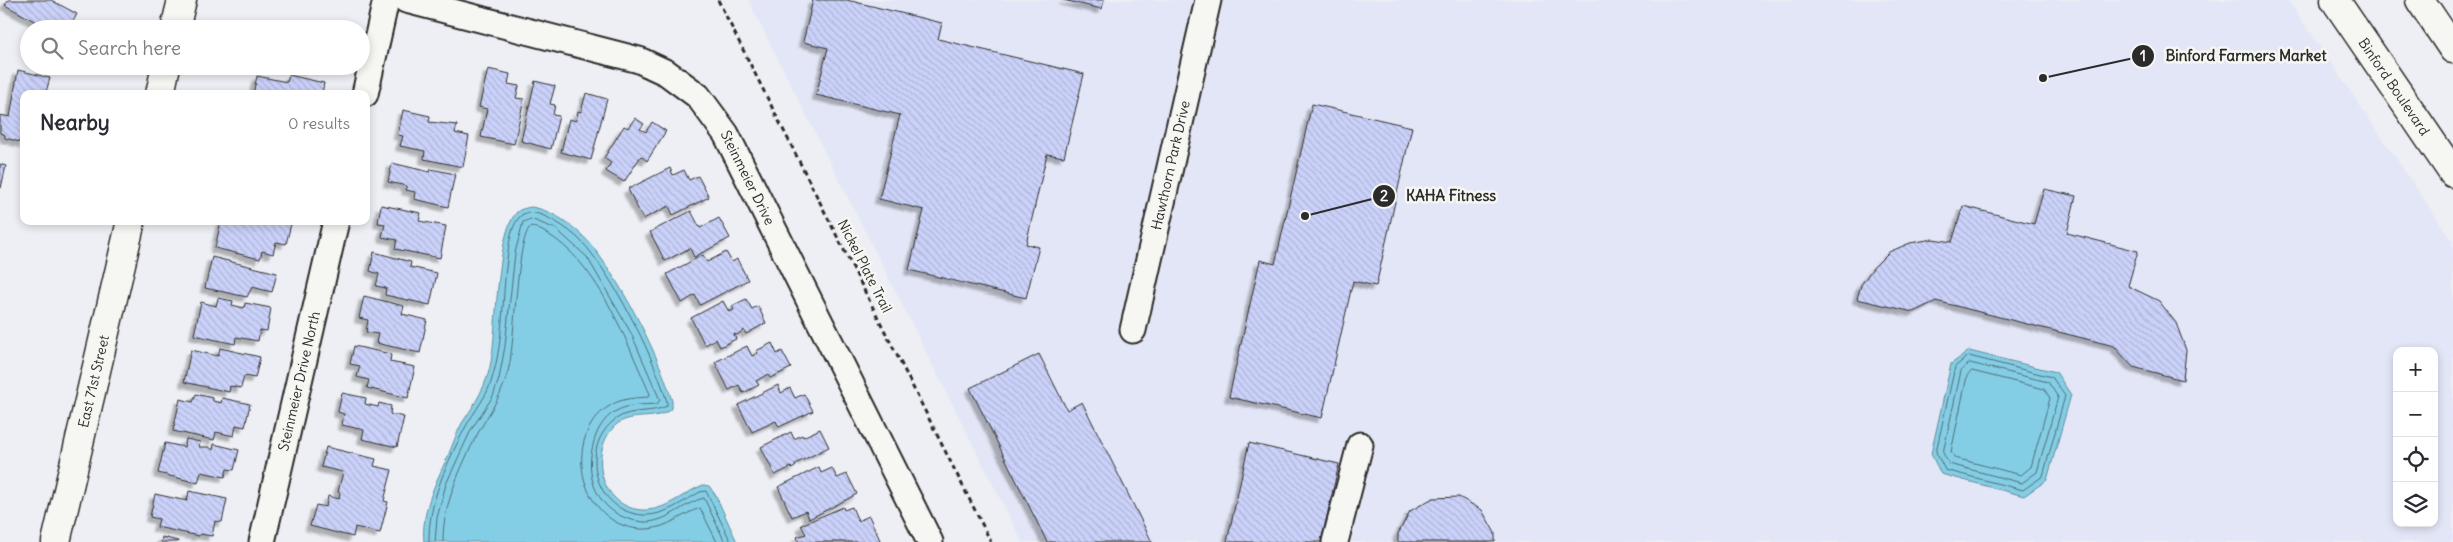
<!DOCTYPE html>
<html lang="en">
<head>
<meta charset="utf-8">
<style>
  :root { --surface:#fff; --page:#f7f7f7; --text:#2b2b33; --muted:#7c7c81; --line:#e1e1e2 }
  body { margin:0; font-family:Delius,sans-serif; background:var(--page); color:var(--text) }
  .controls { position:absolute; right:15px; bottom:15px; display:grid; overflow:hidden; border-radius:10px; box-shadow:0 2px 8px #0003 }
  .controls button { width:45px; height:45px; display:grid; place-items:center; padding:0; border:0; border-bottom:1px solid var(--line); background:var(--surface); color:var(--text); font:25px sans-serif }
  .list { margin:0; padding:0; list-style:none }
  h2 { display:flex; justify-content:space-between; align-items:center; height:65px; margin:0; padding:0 20px; font-size:21px }
  h2 small { font-size:16px; font-weight:400; color:var(--muted) }
  .icon { flex:none; width:28px; height:28px; fill:none; stroke:currentColor; stroke-width:2; stroke-linecap:round; stroke-linejoin:round }
  .map { position:relative; flex:none; width:2453px; height:542px; overflow:hidden }
  .search { position:absolute; background:var(--surface); box-shadow:0 2px 8px #0003; left:20px; top:20px; width:350px; height:55px; display:flex; align-items:center; gap:12px; box-sizing:border-box; padding:0 18px; border-radius:28px; color:var(--muted); font-size:19px }
  .panel { position:absolute; background:var(--surface); box-shadow:0 2px 8px #0003; left:20px; top:90px; width:350px; height:135px; border-radius:10px }
  .map>svg:first-child { display:block }
</style>
</head>
<body>
<div class="map">
<svg width="2453" height="542" viewBox="0 0 2453 542">
  <defs>
    <pattern id="building-back-hatch" width="6" height="6" patternUnits="userSpaceOnUse" patternTransform="scale(1.25)"><rect width="6" height="6" fill="#cbd2fa"/><path d="M-1 5l2 2M0 0l6 6M5-1l2 2" fill="none" stroke="#aeb4d6"/></pattern>
    <filter id="shadow"><feDropShadow dx="-4.5" dy="4.5" stdDeviation="1" flood-color="#0004"/></filter>
  </defs>
  <rect width="100%" height="100%" fill="#edeff4"/>
  <filter id="ink" filterUnits="userSpaceOnUse"><feTurbulence type="fractalNoise" baseFrequency=".02" numOctaves="2"/><feDisplacementMap in="SourceGraphic" scale="10" xChannelSelector="R" yChannelSelector="G"/><feConvolveMatrix kernelMatrix="1 2 1 2 8 2 1 2 1" color-interpolation-filters="sRGB"/></filter>
  <g filter="url(#ink)">
    <!-- built -->
    <path fill="#e3e6f6" fill-rule="evenodd" d="M748 0H2288L2453 242V542H1022ZM2397 351H2434V523H2397Z"/>
    <!-- water -->
    <path fill="#84cee5" stroke="#608d9b" d="M531 207C555 210 582 232 596 251 624 288 660 357 672 401V408C655 424 628 409 612 429 587 460 605 512 647 510 668 509 685 492 703 485L709 486 716 496 737 542H424C421 512 435 484 447 458 452 447 456 434 462 423 475 404 487 385 491 362 497 331 496 232 517 212 520 209 526 208 531 207Z
      M1969 351 2056 372 2071 395 2047 480 2024 496 1941 474 1931 454 1951 364Z"/>
    <g fill="none" stroke-linecap="round" stroke-linejoin="round">
      <!-- shore -->
      <path stroke="#4f6c75" stroke-width="1" d="M1969 356 2052 377 2065 396 2043 476 2023 490 1945 470 1936 452 1955 367Z
        M1970 363 2048 382 2058 397 2037 472 2022 483 1949 464 1943 453 1961 371Z
        M1972 371 2044 389 2050 398 2031 467 2021 475 1955 458 1951 452 1967 376Z
        M429 542C428 502 447 463 465 428 474 411 487 397 492 379 504 340 502 298 507 259 509 246 510 230 518 219 524 210 533 212 542 215 561 223 580 237 592 254 619 289 655 359 667 402V406C651 414 631 408 616 419 578 446 594 513 644 515 664 516 684 501 700 492L706 491 731 542
        M435 542 437 518 446 484 471 430 493 396 499 379 505 346 515 253 523 222 531 219 556 229 587 257 631 333 660 400 657 404C643 405 629 404 616 411 603 418 596 432 593 445 583 483 603 519 644 522 667 523 683 503 704 498L725 542
        M443 542C442 507 461 466 477 435 490 411 503 395 509 367 515 342 516 238 531 226 594 249 624 337 650 394L648 397C635 398 623 398 611 405 558 436 581 532 647 529 668 528 682 514 700 508L717 542"/>
    </g>
    <!-- building -->
    <path fill="url(#building-back-hatch)" stroke="#2b2b2b" filter="url(#shadow)" d="M8 0H51L77 14 69 29H49L5 5Z
      M813 0H847L942 23 938 39 1084 74 1064 157 1047 154 1026 244 1039 247 1026 298 909 270 924 210 879 199 900 115 816 95 828 48 803 42Z
      M1063 0H1104L1102 9Z
      M298 24 319 29H297Z
      M266 26 280 29H265Z
      M293 66H322V69L310 66 309 70Z
      M488 69 510 74 508 84 519 86 516 98 524 99 514 144 481 137 487 109 479 107Z
      M18 70 50 78 46 92 24 94V143L5 138V135L0 133V115L10 117Z
      M289 75 324 83 322 94H253L257 76 287 82Z
      M535 81 555 86 550 104 555 105 553 115 559 116 551 149 521 141Z
      M586 93 607 99 591 160 561 152 569 119 576 121 578 111 581 112Z
      M1312 104 1412 127 1376 286 1353 281 1322 418 1229 397 1260 260 1275 264Z
      M403 110 430 116 429 122 457 125 455 133 469 136 463 167 424 159 425 151 400 146 403 136 398 135Z
      M635 118 644 124 640 129 646 132 652 122 666 131 647 161 641 156 624 182 606 171 611 163 604 158 624 126 628 128Z
      M392 163 430 172 431 169 455 174 448 207 414 199 415 192 406 190 407 186 388 182Z
      M0 164 6 166 1 188H0Z
      M670 168 673 175 684 170 689 180 698 176 709 197 673 215 669 206 643 219 628 189Z
      M2044 189 2076 196 2067 233 2138 251 2128 286 2159 301 2176 323 2186 350 2183 380 2133 367 2114 346 1936 301 1913 312 1857 299 1861 285 1873 268 1889 252 1910 243 1933 239 1952 242 1963 206 2034 224Z
      M381 205 421 213 419 221 446 226 440 258 395 249 397 240 382 237 385 224 378 223Z
      M691 211 700 228 719 218 730 238 694 257 690 248 665 261 650 232Z
      M221 221H281L291 224 286 244 276 242 273 254 262 251 260 259 215 248Z
      M374 252 411 262 410 267 437 273 430 305 385 295 386 288 376 286 379 274 370 271Z
      M726 252 732 262 737 259 748 280 700 305 695 295 682 303 667 274 703 255 707 262Z
      M212 257 277 273 272 292 252 287 247 297 205 288Z
      M364 296 404 306 402 314 427 320 420 353 376 343 378 334 366 332 368 320 359 318Z
      M218 298 233 301 232 305 244 308 245 303 271 308 267 331 260 330 258 341 236 337 235 344 194 335 201 302 216 306Z
      M746 299 752 309 758 306 766 323 746 334 744 330 737 335 734 334 736 339 720 347 716 339 705 345 691 318 723 301 729 312 734 310 732 306Z
      M772 343 777 354 782 351 791 368 770 378 768 374 756 381 759 385 743 393 739 385 729 390 715 362 747 346 752 356 758 353 756 351Z
      M354 346 391 354 390 362 415 367 408 398 367 388 369 380 357 377 360 366 350 364Z
      M220 348 260 357 255 378 244 376 241 388 230 386 229 392 184 382 191 350 218 356Z
      M1039 354 1067 410 1082 402 1152 542H1047L970 388Z
      M778 385 781 393 790 388 795 398 804 394 813 411 779 427 776 421 752 432 738 405Z
      M342 393 366 398 365 404 378 407 379 403 391 406 390 414 404 417 397 447 362 439 364 430 342 425 344 414 338 412Z
      M196 394 213 398V401L221 403 222 398 250 404 245 427 236 425 234 436 216 432 214 440 173 431 180 399 193 402Z
      M820 429 829 447 795 464 796 466 792 469 791 467 775 475 761 447 791 432 794 439 802 435 803 437Z
      M186 439 200 442 199 447H209L213 450 214 444 239 450 234 470 227 469 225 477 201 472 198 483 158 473 165 443 184 447Z
      M1249 443 1339 464 1321 542H1227Z
      M326 447 376 459 374 466 392 470 384 501 388 502 380 533 355 527 353 537 310 526 316 505 326 507 328 496 339 499 340 493 338 492 343 472 321 467Z
      M819 467 821 473 832 468 837 478 847 474 857 494 809 519 806 511 792 517 778 487Z
      M189 491 227 499 222 522 215 521 212 536 200 534 199 536 157 527 159 519 150 517 155 494 187 501Z
      M1459 497 1482 510 1495 533V542H1398V534L1410 511 1433 498Z
      M843 507 844 510 852 507 858 521 869 516 880 540 875 542H799L797 537 806 534 801 525Z
      M162 537 178 541V542H161Z"/>
    <g fill="none" stroke-linecap="round" stroke-linejoin="round">
      <defs>
        <g id="minor">
          <path id="s1" d="M406 0 639 60 667 73 698 96 726 134 930 542"/>
          <path d="M365 94 386 0"/>
          <path id="s2" d="M1133 330 1208 0"/>
          <path id="s3" d="M262 542 336 221"/>
          <path d="M1335 542 1360 445"/>
        </g>
        <g id="major">
          <path id="s4" d="M2335 0 2453 173"/>
          <path d="M2420 0 2453 49"/>
          <path d="M175 29 182 0"/>
          <path d="M160 94 166 66"/>
          <path id="s5" d="M56 542 131 221"/>
        </g>
      </defs>
      <!-- minor casing -->
      <use href="#minor" stroke="#2b2b2b" stroke-width="29"/>
      <!-- major casing -->
      <use href="#major" stroke="#2b2b2b" stroke-width="31"/>
      <!-- path -->
      <path stroke="#2b2b2b" stroke-width="3" stroke-dasharray="5 4" stroke-linecap="butt" d="M718 0 991 542"/>
      <!-- minor -->
      <use href="#minor" stroke="#f6f6f2" stroke-width="25"/>
      <!-- major -->
      <use href="#major" stroke="#f6f6f2" stroke-width="28"/>
    </g>
  </g>
  <g text-anchor="middle" stroke-width="5" stroke-linejoin="round" paint-order="stroke">
    <!-- street labels -->
    <g font-size="14" fill="#2b2b2b" stroke="#f6f6f2">
      <text dy="5" stroke="none"><textPath href="#s4" startOffset="105">Binford Boulevard</textPath></text>
      <text dy="5" stroke="none"><textPath href="#s2" startOffset="169">Hawthorn Park Drive</textPath></text>
      <text dy="5" stroke="none"><textPath href="#s1" startOffset="406">Steinmeier Drive</textPath></text>
      <text transform="translate(865 266) rotate(63)" y="5">Nickel Plate Trail</text>
      <text dy="5" stroke="none"><textPath href="#s5" startOffset="165">East 71st Street</textPath></text>
      <text dy="5" stroke="none"><textPath href="#s3" startOffset="165">Steinmeier Drive North</textPath></text>
    </g>
  </g>
  <!-- callouts -->
  <path fill="none" stroke="#2b2b2b" stroke-width="2" d="M2043 78L2143 56M1305 216L1384 196"/>
  <g fill="#2b2b2b" stroke="#f6f6f2" stroke-width="2">
    <circle cx="2043" cy="78" r="5"/>
    <circle cx="1305" cy="216" r="5"/>
    <circle cx="2143" cy="56" r="12"/>
    <circle cx="1384" cy="196" r="12"/>
  </g>
  <g font-size="15" text-anchor="middle" font-weight="bold" fill="#fff">
    <text x="2143" y="61">1</text>
    <text x="1384" y="201">2</text>
  </g>
  <g font-size="15" text-anchor="middle" font-weight="bold" fill="#2b2b2b" stroke="#f6f6f2" stroke-width="5" stroke-linejoin="round" paint-order="stroke">
    <text x="2246" y="61">Binford Farmers Market</text>
    <text x="1451" y="201">KAHA Fitness</text>
  </g>
</svg>
<div class="controls">
<button>+</button>
<button>−</button>
<button><svg class="icon" aria-label="locate" viewBox="0 0 24 24"><circle cx="12" cy="12" r="6"/><path d="M12 2v4M12 18v4M2 12h4M18 12h4"/></svg></button>
<button><svg class="icon" aria-label="layers" viewBox="0 0 24 24"><path d="M12 4l9 5-9 5-9-5zM3 14l9 5 9-5"/></svg></button>
</div>
<div class="search"><svg class="icon" aria-label="search" viewBox="0 0 24 24"><circle cx="10" cy="10" r="6"/><path d="M15 15l6 6"/></svg>Search here</div>
<section class="panel">
<h2>Nearby<small>0 results</small></h2>
<ul class="list">
</ul>
</section>
</div>
</body>
</html>
